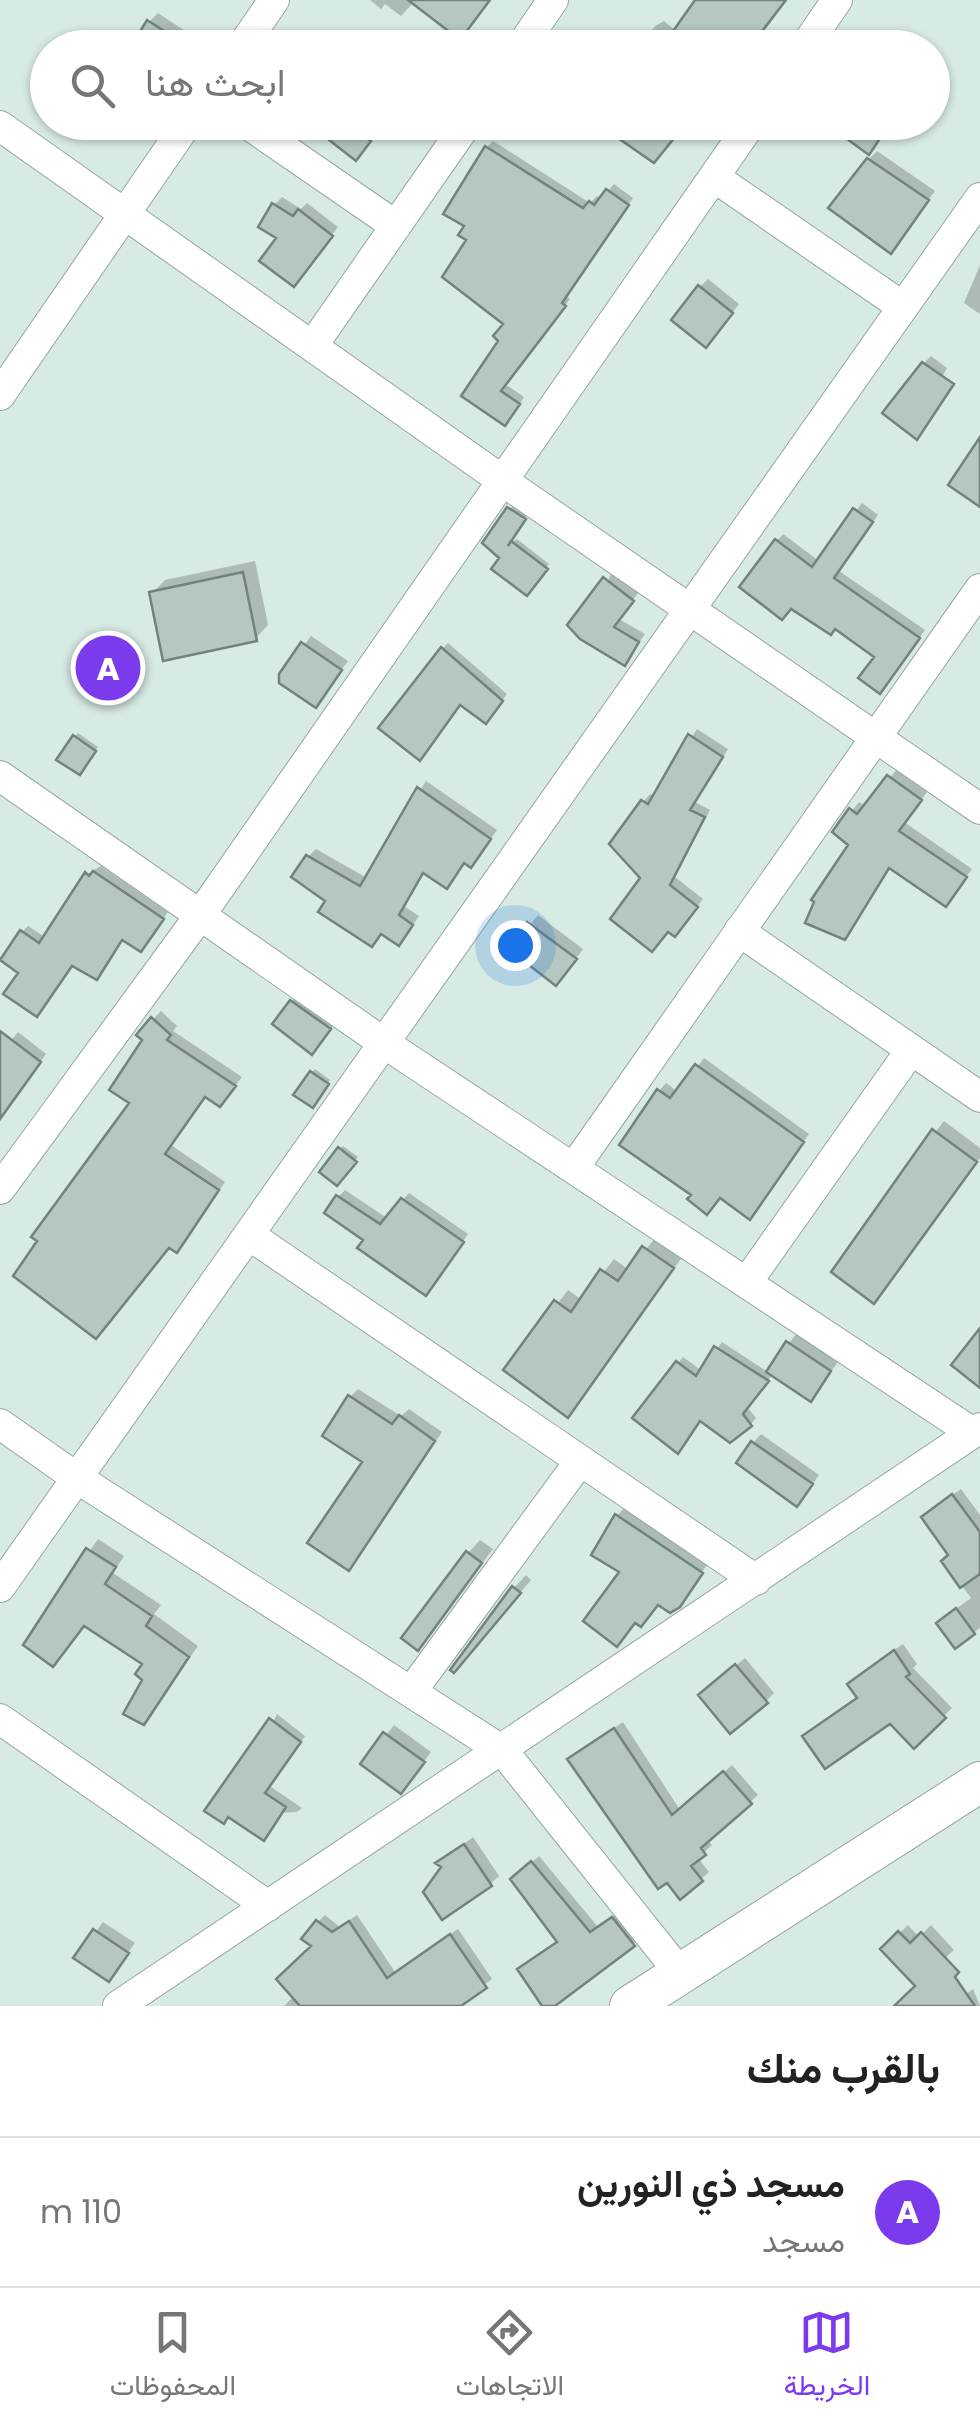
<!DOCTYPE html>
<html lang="ar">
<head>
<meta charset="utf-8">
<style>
  :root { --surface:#fff; --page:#f6f6f6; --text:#222; --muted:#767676; --line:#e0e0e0; --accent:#7c3aed }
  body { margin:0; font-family:Poppins,Vazirmatn,sans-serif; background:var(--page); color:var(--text); direction:rtl }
  .you { position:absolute; left:515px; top:945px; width:35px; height:35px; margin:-25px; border:8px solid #fff; border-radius:50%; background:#1a73e8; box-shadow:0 0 0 15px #1a73e833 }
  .badge { display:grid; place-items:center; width:65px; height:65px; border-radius:50%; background:var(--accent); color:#fff; font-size:32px; font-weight:700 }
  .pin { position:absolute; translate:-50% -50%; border:5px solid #fff; box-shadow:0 2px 10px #0006 }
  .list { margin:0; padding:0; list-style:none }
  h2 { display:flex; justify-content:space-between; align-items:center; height:130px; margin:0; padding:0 40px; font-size:42px }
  h2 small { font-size:32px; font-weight:400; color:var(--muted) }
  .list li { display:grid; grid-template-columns:65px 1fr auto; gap:30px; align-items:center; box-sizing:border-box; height:150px; padding:0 40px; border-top:2px solid var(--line) }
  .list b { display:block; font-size:38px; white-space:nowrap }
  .list p { margin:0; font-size:32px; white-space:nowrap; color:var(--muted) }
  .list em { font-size:32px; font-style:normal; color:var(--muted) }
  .icon { flex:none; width:55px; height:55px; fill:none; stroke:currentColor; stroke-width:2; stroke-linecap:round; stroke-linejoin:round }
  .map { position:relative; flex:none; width:980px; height:2006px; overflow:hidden; direction:ltr }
  .search { position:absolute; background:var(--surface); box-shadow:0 2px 8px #0004; left:30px; right:30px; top:30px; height:110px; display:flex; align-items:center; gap:25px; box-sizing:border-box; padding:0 35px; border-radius:55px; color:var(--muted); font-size:38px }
  .sheet { height:280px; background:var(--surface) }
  nav { display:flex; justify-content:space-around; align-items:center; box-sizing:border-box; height:140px; border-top:2px solid var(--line); background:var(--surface); font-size:28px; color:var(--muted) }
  nav a { display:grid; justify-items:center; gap:5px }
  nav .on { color:var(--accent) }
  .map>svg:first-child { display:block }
</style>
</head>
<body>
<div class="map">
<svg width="980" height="2006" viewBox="0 0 980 2006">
  <rect width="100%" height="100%" fill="#d7eae3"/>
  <!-- shadow -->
  <path fill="#0003" d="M370 0H489L414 2 401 16 385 4 381 9Z
    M698 0H787L752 48H638L655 26 664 21 676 31Z
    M158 13 185 31 174 48 149 22Z
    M384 122 364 149 310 123Z
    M599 122H683L662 151Z
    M493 141 590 203 597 196 601 199 614 184 633 198 566 296 570 299 505 384 524 397 511 417 465 396 502 340 506 323 470 240 487 147Z
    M877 151 935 191 891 251 869 159Z
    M282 197 301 209 307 203 338 227 301 276 280 237 274 205Z
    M980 265V314L964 303Z
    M708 279 739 304 714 336 700 287Z
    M931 356 947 368 916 424 924 363Z
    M862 503 878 515 839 571 925 630 886 684 878 656 777 541 783 534 819 561Z
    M513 505 527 515 507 546 517 539 549 564 530 589 485 543Z
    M255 561 268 625 256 638 152 593 165 580Z
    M612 572 639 592 619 619 645 634 625 662 582 637Z
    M311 636 348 661 315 705 278 680Z
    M448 643 507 694 491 715 461 702 442 649Z
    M697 729 728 749 695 802 710 810 675 877 703 899 682 927 644 877 643 802 650 794 655 797Z
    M78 733 98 747 83 769 75 737Z
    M897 769 927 792 904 822 972 869 946 904 891 867 845 937 852 844 835 832 859 802 866 807Z
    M426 781 497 830 478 857 466 861 447 886 425 872 405 907 419 916 406 935 329 901 308 857 316 849 367 878Z
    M101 866 168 912 147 943 124 938 102 971 73 964 37 1014 21 972 22 932 28 926 45 937 87 874Z
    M538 915 583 949 564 975 510 948Z
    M300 994 338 1020 320 1043 291 1002Z
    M161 1011 177 1026 173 1031 242 1077 228 1095H206L171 1145 225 1182 177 1250 132 1102 145 1040 139 1034Z
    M18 1032 46 1054 0 1117V1054Z
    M704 1058 809 1134 750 1217 721 1196 694 1194 659 1091 666 1083 678 1092Z
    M315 1069 330 1080 316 1102 312 1073Z
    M944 1121 980 1148V1158L874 1301 894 1185Z
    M343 1146 358 1157 337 1183 340 1149Z
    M345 1190 387 1218 409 1193 468 1234 432 1286 366 1239 338 1197Z
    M656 1237 683 1256 568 1414 507 1370 568 1290 582 1300 614 1259 629 1270Z
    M796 1334 838 1362 811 1398 773 1374 747 1407 756 1418 751 1424 636 1418 683 1357 702 1371 722 1342 768 1372Z
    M358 1389 401 1416 409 1409 442 1432 357 1559 366 1461 350 1397Z
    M761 1434 819 1475 805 1495 753 1443Z
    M961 1489 980 1515V1628L955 1646 946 1616 971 1598 944 1561 951 1554 931 1510Z
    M624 1508 708 1564 677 1603 623 1571 617 1516Z
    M98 1539 124 1556 113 1573 161 1605 154 1614 198 1646 144 1722 146 1664 86 1624 26 1644Z
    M480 1540 493 1549 418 1648 468 1553Z
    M526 1575 531 1580 466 1657 514 1588Z
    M903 1644 917 1664 913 1668 952 1708 914 1746 890 1721 806 1736 859 1696 858 1676Z
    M745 1658 774 1693 766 1701 710 1687Z
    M277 1714 305 1736 271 1787 302 1808 297 1812 229 1815Z
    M623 1722 680 1810 732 1765 758 1795 707 1840 712 1845 698 1858 709 1872 701 1879 570 1759Z
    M394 1725 431 1752 409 1782 364 1763Z
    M473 1837 499 1876 490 1884 439 1863Z
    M539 1856 598 1927 619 1912 640 1938 550 2006H545L559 1941 513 1879Z
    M325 1915 340 1927 357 1915 395 1972 458 1929 492 1979 456 2006H284L294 1996 314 1946 318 1922Z
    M103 1922 135 1943 109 1979 77 1958Z
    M908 1925 919 1937 931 1925 954 1950 916 1984 883 1949Z
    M973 1989 980 2006H950Z"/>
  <!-- building -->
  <path fill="#b5c7c0" stroke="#71837c" stroke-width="2.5" d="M408 0H490L460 40Z
    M695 0H786L749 48H661Z
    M147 20 190 48H130Z
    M306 122H347L371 141 356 161Z
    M595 122H653L675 137 654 163Z
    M824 122H891L869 155Z
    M485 146 583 208 589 201 594 205 606 189 629 205 562 303 566 306 501 391 520 404 505 426 461 396 498 341 493 336 503 324 442 277 466 240 458 235 464 226 443 214Z
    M867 158 929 200 891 254 828 208Z
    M272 203 293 216 298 209 333 236 294 287 259 261 276 238 258 227Z
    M698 285 733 313 706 348 671 320Z
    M922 362 954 384 917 440 882 413Z
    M980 437V507L948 485Z
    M507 507 526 519 508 546 511 541 548 569 527 596 491 569 499 558 482 543Z
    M853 508 873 522 834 578 920 638 880 694 858 678 874 657 835 629 831 635 791 609 782 620 739 587 775 539 812 567Z
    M243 572 257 641 163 661 149 592Z
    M603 577 634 601 614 627 639 642 625 666 580 639 567 625Z
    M301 642 342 670 316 708 279 683V674Z
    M441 647 503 701 486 724 460 705 420 761 378 728Z
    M688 734 723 757 690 810 705 817 670 885 698 907 675 937 668 932 652 952 610 919 640 878 609 844 641 800 648 804Z
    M73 735 96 751 80 775 56 760Z
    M887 775 922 800 899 831 967 877 946 907 889 868 845 940 805 923 814 902 811 900 848 845 832 832 849 808 857 814Z
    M417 787 491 839 471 868 464 863 447 889 423 873 399 915 413 925 399 946 381 934 372 947 318 912 325 901 291 877 306 855 360 886Z
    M93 871 164 919 141 952 122 940 97 980 72 966 37 1017 3 994 18 973 0 960 20 930 39 943 85 872 89 876Z
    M527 922 577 959 556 986 507 948Z
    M290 1000 331 1029 312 1055 272 1024Z
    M151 1017 171 1035 167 1040 236 1086 220 1107 205 1097 165 1154 219 1190 177 1253 169 1248 96 1339 13 1276 37 1241 31 1237 129 1103 109 1090 142 1040 136 1035Z
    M0 1031 41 1062 0 1119Z
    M695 1064 804 1142 750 1220 720 1198 707 1215 687 1199 691 1195 619 1145 657 1089 670 1098Z
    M310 1071 329 1084 313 1108 293 1095Z
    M932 1129 977 1162 874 1304 831 1272Z
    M338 1147 357 1162 337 1186 319 1172Z
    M336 1195 380 1224 401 1198 464 1242 426 1296 357 1248 363 1240 324 1213Z
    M642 1246 674 1268 568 1418 503 1370 554 1300 571 1312 600 1269 618 1281Z
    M980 1328V1388L951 1365Z
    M786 1341 831 1371 811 1402 766 1372Z
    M714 1346 769 1381 743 1414 752 1426 730 1443 700 1421 678 1454 632 1418 676 1361 696 1376Z
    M348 1395 392 1424 399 1415 435 1441 349 1571 307 1543 362 1462 322 1436Z
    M751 1441 813 1484 797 1507 736 1463Z
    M952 1494 980 1532V1574L960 1588 941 1561 948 1555 921 1517Z
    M615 1514 703 1573 680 1607 670 1613 658 1605 641 1627 635 1623 617 1647 583 1621 619 1572 591 1555Z
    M86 1548 116 1567 105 1584 152 1616 146 1626 189 1657 144 1725 123 1714 142 1680 135 1674 142 1664 84 1626 53 1667 23 1645Z
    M466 1551 482 1563 418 1651 401 1638Z
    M512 1586 521 1593 454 1673 450 1670Z
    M956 1608 975 1634 955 1649 936 1623Z
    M894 1650 910 1674 906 1677 946 1718 914 1749 890 1724 825 1769 802 1736 857 1698 847 1684Z
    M735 1664 768 1703 730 1734 698 1695Z
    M269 1718 301 1742 265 1793 286 1807 264 1841 228 1817 224 1824 204 1811Z
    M614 1728 672 1815 723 1771 752 1804 701 1848 706 1855 691 1866 703 1881 680 1900 667 1883 658 1889 567 1759Z
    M383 1732 425 1762 401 1794 360 1764Z
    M464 1844 492 1886 442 1920 423 1892 441 1867 435 1863Z
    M531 1861 590 1932 612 1917 635 1946 555 2006H542L517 1969 557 1942 510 1879Z
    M316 1920 332 1932 349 1921 387 1978 450 1934 487 1988 461 2006H300L276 1979 311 1946 301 1939Z
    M93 1929 129 1953 109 1982 73 1958Z
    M898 1931 910 1943 921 1932 959 1972 955 1977 975 2006H894L915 1986 880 1949Z"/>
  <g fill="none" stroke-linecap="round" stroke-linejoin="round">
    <defs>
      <path id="street" d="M241 48 274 0
        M520 48 553 0
        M804 48 837 0
        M245 122 396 226
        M0 126 503 481 980 809
        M714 177 903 307
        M313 345 468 122
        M0 395 188 122
        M0 776 384 1043 973 1433
        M739 931 980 1097
        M575 1166 980 589
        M0 1189 201 914 752 122
        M249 1235 756 1580
        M747 1282 911 1050
        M0 1424 77 1478 503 1751 680 1973
        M0 1587 980 198
        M411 1692 580 1461
        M0 1719 268 1906
        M118 2006 980 1428"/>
      <path id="secondary" d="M630 2006 980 1782"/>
    </defs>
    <!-- street casing -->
    <use href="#street" stroke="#95a7a1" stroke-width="32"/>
    <!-- secondary casing -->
    <use href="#secondary" stroke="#95a7a1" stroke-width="42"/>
    <!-- street -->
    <use href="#street" stroke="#fff" stroke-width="30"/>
    <!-- secondary -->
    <use href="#secondary" stroke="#fff" stroke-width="40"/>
  </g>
</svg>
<div class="you"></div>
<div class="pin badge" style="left:108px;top:668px">A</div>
<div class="search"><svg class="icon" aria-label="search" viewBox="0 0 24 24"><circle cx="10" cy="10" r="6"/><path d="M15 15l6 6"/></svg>ابحث هنا</div>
</div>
<section class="sheet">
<h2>بالقرب منك<small></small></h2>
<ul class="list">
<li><span class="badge">A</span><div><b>مسجد ذي النورين</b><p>مسجد</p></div><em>110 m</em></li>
</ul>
</section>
<nav>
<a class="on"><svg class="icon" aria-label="map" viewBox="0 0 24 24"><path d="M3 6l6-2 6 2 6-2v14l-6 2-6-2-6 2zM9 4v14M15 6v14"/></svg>الخريطة</a>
<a><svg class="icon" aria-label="directions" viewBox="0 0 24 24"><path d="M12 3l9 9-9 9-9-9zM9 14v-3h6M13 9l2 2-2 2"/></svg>الاتجاهات</a>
<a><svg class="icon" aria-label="saved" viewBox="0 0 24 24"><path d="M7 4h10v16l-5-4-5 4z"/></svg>المحفوظات</a>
</nav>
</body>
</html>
